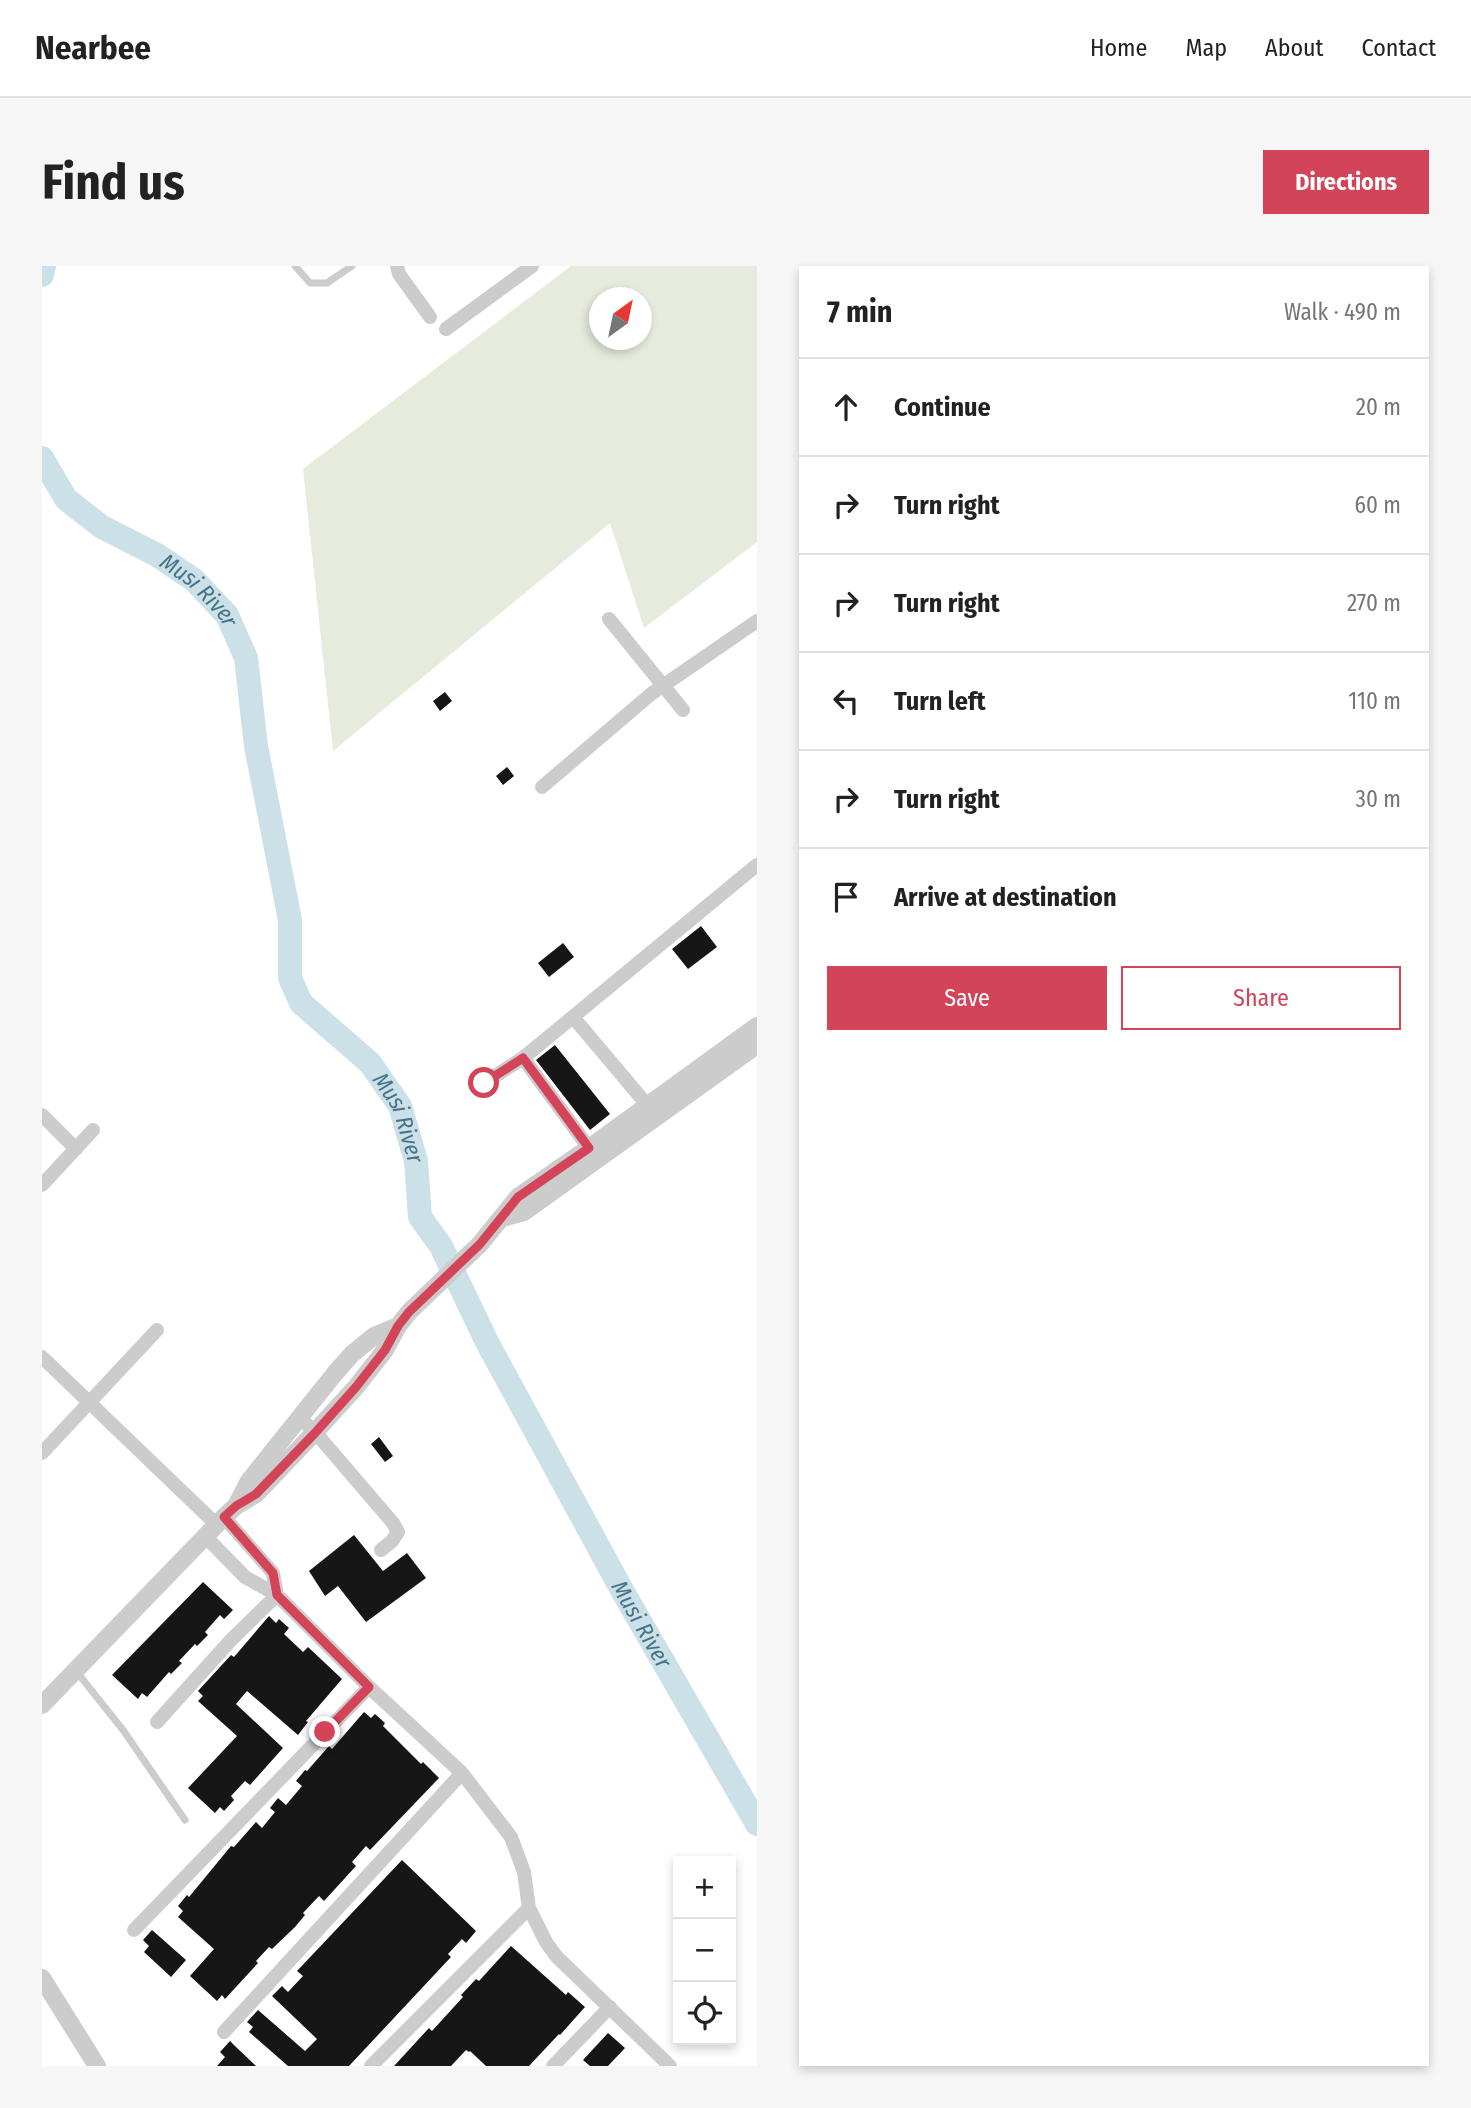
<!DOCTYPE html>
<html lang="en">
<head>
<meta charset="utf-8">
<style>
  :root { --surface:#fff; --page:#f6f6f6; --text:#222; --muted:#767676; --line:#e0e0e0; --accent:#d34459 }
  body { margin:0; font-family:"Fira Sans Condensed",sans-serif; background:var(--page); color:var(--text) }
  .controls { position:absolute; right:21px; bottom:21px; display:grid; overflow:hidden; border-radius:0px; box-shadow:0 4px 10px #0003 }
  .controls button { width:63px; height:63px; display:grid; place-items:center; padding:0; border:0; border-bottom:2px solid var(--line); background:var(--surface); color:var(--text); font:35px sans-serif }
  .compass { position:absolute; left:547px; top:21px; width:63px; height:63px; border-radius:50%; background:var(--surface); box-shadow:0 4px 10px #0003; rotate:33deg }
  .stop { position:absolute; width:21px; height:21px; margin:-16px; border:5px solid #d34459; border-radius:50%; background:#fff }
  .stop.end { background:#d34459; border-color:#fff; box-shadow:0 2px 7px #0008 }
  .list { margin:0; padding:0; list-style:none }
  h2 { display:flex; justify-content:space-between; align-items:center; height:91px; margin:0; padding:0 28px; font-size:30px }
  h2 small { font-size:23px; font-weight:400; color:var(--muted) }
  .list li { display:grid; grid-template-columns:46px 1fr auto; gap:21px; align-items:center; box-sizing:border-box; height:98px; padding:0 28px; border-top:2px solid var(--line) }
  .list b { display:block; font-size:26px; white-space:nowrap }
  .list em { font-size:23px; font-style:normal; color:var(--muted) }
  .actions { display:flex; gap:14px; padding:21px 28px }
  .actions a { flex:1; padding:16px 0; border:2px solid var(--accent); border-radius:0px; text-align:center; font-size:24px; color:var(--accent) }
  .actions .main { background:var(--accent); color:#fff }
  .icon { flex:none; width:38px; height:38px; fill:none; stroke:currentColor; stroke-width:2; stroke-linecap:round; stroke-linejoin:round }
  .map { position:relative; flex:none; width:715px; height:1800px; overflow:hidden; border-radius:0px }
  header { display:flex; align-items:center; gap:42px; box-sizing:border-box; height:98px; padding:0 35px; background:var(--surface); border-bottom:2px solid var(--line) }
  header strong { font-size:33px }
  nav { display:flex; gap:38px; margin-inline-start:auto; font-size:24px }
  .intro { display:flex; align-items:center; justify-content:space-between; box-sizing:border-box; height:168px; padding:0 42px }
  h1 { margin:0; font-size:49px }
  .button { padding:18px 32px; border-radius:0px; background:var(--accent); color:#fff; font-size:24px; font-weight:700 }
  main { display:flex; gap:42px; padding:0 42px }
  aside { flex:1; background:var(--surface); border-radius:0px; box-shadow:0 4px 10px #0003 }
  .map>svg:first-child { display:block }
</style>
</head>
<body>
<header>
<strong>Nearbee</strong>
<nav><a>Home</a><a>Map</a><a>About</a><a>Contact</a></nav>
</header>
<div class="intro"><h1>Find us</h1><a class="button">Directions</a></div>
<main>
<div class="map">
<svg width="715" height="1800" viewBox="0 0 715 1800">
  <rect width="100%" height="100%" fill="#fff"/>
  <!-- green -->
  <path fill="#e6ebde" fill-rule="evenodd" d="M529 0H715V276L602 362 568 257 291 485 261 203ZM558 32H600V74H558Z"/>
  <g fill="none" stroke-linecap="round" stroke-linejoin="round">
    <!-- river -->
    <g stroke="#cce0e8" stroke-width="24">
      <path d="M0 9 2 0"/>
      <path id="s1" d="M0 192 24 233 60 261 115 289 152 314 185 349 204 392 214 480 248 654V712L259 737 328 797 358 840 374 895 378 951 399 980 446 1078 581 1326 715 1558"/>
    </g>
  </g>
  <!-- building -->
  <path fill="#161616" d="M403 426 410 435 398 445 391 435Z
    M465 501 472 510 461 519 454 510Z
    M659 660 675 681 646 703 630 683Z
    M521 677 532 691 507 711 496 697Z
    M513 779 568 848 548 864 494 794Z
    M337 1171 351 1190 343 1196 329 1178Z
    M312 1269 341 1305 365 1287 384 1312 324 1356 296 1320 283 1330 267 1305Z
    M161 1316 191 1344 182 1353 178 1349 163 1366 166 1369 155 1380 153 1378 137 1395 140 1397 129 1408 127 1406 105 1431 100 1427 96 1433 70 1409Z
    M227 1350 234 1357 237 1353 247 1362 242 1368 261 1386 266 1381 300 1413 264 1455 266 1456 256 1469 205 1425 194 1438 241 1482 208 1519 203 1515 189 1530 192 1534 182 1545 178 1541 173 1547 146 1522 195 1470 156 1435 161 1430 156 1425 189 1389 192 1391Z
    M322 1446 329 1452 333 1448 343 1457 341 1460 379 1498 381 1496 397 1512 328 1584 324 1580 310 1596 314 1600 282 1635 277 1630 261 1647 263 1649 253 1661 230 1683 227 1681 214 1695 216 1697 183 1733 180 1729 175 1735 148 1710 172 1683 136 1651 141 1645 136 1640 145 1629 147 1631 189 1580 192 1581 214 1556 220 1562 233 1546 228 1542 236 1532 244 1539 260 1520 254 1515 263 1504 265 1505 287 1480 290 1483Z
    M360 1594 434 1665 424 1677 420 1673 406 1688 409 1691 307 1800H246L207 1766 211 1761 205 1756 216 1744 263 1785 275 1773 230 1730 240 1720 246 1726 261 1710 255 1705Z
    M110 1664 144 1694 129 1711 102 1686 107 1680 101 1674Z
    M469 1680 524 1729 526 1726 543 1741 518 1769 517 1768 487 1800H444L428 1785 427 1786 424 1784 409 1800H352L387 1762 390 1765 421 1731 419 1729 434 1713 437 1715Z
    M566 1767 583 1782 566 1800H548L541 1794Z
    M188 1775 194 1781 214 1800H175L183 1791 178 1786Z"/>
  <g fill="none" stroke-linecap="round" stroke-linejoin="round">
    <!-- service -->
    <path stroke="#ccc" stroke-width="7" d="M253 0 268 17H285L310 0
      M34 1405 81 1464 143 1554"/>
    <!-- minor -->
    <path stroke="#ccc" stroke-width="14" d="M355 0 357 8 388 51
      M404 63 490 0
      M567 353 641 444
      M500 521 609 428 715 355
      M531 751 606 840
      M442 817 481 792
      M0 849 34 883
      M547 882 481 792 715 599
      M0 919 51 864
      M0 1091 175 1259
      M257 1151 273 1166 351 1257 356 1266 350 1275 339 1284
      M0 1187 115 1064
      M182 1251 231 1307 235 1329
      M164 1271 203 1311 235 1329 327 1421 420 1507 469 1571 482 1606 487 1642 504 1676 514 1690 628 1800
      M115 1456 189 1374 235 1329
      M92 1664 327 1421
      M182 1766 420 1507
      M329 1800 487 1642
      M511 1800 568 1741"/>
    <!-- tertiary -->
    <path stroke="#ccc" stroke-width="18" d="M460 952 482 946 715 779
      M194 1240 207 1215 294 1106 310 1088 332 1070 356 1060
      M0 1439 182 1251 194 1240 214 1228 273 1166 314 1121 343 1084 356 1060 367 1046 438 978 476 931 547 882 715 760
      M0 1712 55 1800"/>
  </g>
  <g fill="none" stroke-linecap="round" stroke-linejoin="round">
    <!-- route -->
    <path stroke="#d34459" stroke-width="9" d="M283 1466 327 1421 235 1329 231 1307 182 1251 194 1240 214 1228 273 1167 314 1121 343 1084 356 1060 367 1046 438 978 476 931 547 882 481 792 442 817"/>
  </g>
  <g text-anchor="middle" stroke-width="7" stroke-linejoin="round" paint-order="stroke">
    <!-- water labels -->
    <g font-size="23" font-style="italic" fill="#457489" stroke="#fff">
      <text dy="8" stroke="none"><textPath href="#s1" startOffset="210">Musi River</textPath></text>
      <text dy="8" stroke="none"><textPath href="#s1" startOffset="800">Musi River</textPath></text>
      <text dy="8" stroke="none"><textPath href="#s1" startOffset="1367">Musi River</textPath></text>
    </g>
  </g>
</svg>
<div class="controls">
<button>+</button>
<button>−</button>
<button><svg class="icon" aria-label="locate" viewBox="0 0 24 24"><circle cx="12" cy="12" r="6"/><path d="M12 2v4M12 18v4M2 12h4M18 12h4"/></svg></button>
</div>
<svg class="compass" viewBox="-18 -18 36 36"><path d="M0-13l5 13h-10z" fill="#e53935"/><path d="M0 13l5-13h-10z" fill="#767676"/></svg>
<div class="stop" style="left:442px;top:817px"></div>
<div class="stop end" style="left:283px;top:1466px"></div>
</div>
<aside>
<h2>7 min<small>Walk · 490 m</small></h2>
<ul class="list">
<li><svg class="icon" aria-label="ahead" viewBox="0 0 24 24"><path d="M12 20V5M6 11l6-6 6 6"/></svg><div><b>Continue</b></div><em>20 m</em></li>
<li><svg class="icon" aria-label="right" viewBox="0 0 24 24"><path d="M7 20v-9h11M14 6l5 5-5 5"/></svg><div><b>Turn right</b></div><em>60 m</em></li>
<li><svg class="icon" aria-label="right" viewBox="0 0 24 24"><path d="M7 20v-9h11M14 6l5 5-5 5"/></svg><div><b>Turn right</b></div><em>270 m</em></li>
<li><svg class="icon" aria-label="left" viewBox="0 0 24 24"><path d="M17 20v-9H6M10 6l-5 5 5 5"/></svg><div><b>Turn left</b></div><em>110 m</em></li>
<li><svg class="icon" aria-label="right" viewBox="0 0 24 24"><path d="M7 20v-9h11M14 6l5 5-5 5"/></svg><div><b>Turn right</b></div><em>30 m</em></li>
<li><svg class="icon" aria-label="arrive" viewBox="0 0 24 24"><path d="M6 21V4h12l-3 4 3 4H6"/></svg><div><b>Arrive at destination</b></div></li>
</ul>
<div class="actions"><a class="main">Save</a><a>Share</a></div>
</aside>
</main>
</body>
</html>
